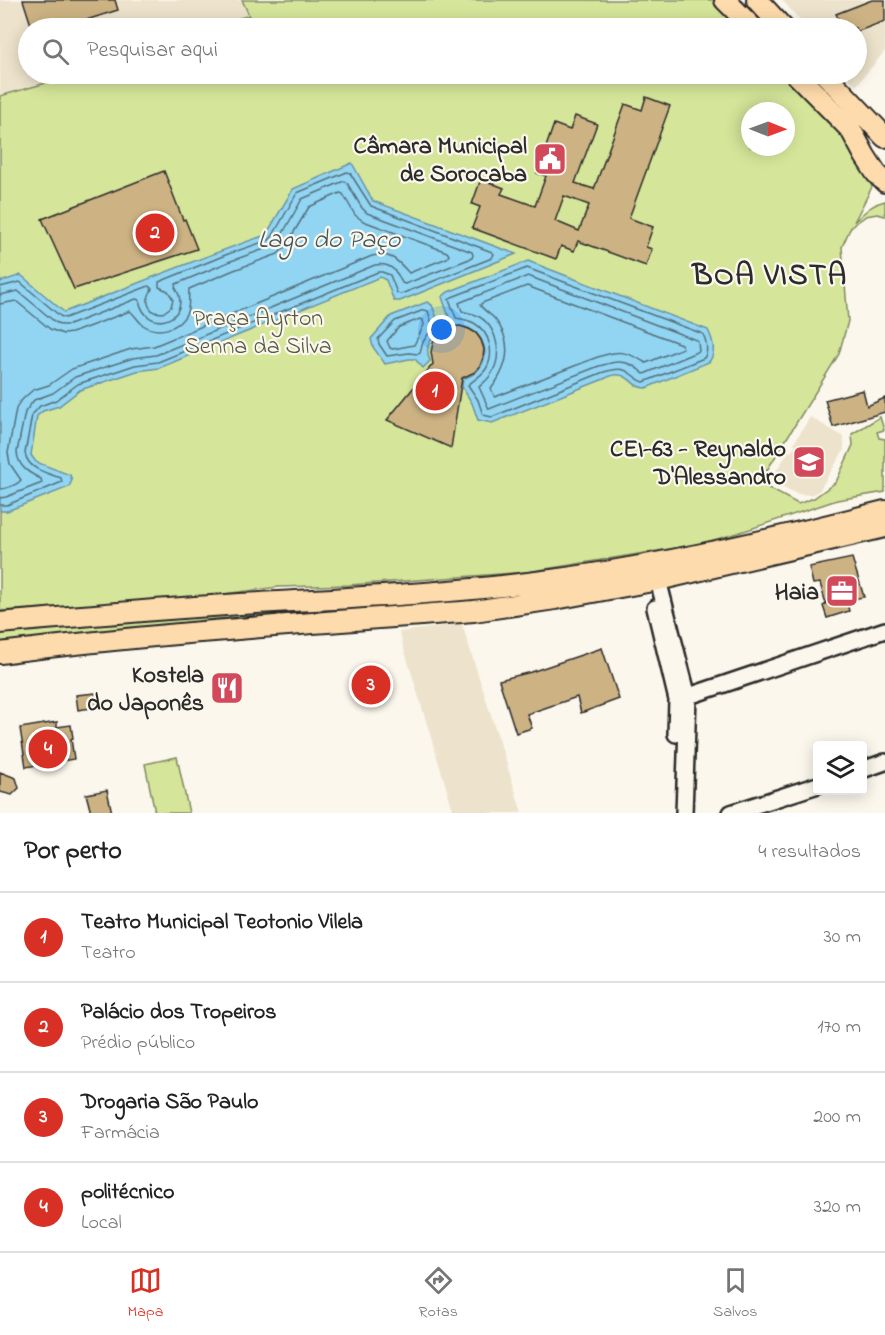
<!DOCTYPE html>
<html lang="pt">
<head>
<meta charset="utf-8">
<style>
  :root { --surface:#fff; --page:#f2f2f2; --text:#222; --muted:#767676; --line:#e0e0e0; --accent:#d93025 }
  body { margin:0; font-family:"Indie Flower",sans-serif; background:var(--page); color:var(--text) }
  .controls { position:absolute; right:18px; bottom:18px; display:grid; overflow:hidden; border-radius:6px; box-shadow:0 3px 15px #0003 }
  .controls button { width:54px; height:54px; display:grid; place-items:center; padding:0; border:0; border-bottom:2px solid var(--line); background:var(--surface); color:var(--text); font:30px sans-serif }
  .compass { position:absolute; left:741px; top:102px; width:54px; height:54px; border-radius:50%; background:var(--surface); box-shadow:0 3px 15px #0003; rotate:91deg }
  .you { position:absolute; left:442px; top:330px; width:21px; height:21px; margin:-15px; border:4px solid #fff; border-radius:50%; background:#1a73e8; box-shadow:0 0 0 9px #1a73e833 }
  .badge { display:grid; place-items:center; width:39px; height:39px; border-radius:50%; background:var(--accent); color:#fff; font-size:20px; font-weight:700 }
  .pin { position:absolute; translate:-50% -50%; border:3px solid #fff; box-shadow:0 2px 6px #0006 }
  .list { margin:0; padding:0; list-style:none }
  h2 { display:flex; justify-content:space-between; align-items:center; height:78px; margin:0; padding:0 24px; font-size:26px }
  h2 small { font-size:20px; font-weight:400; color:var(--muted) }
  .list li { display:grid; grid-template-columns:39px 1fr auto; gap:18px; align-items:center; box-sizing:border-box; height:90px; padding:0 24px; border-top:2px solid var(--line) }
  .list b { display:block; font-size:22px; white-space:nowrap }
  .list p { margin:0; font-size:20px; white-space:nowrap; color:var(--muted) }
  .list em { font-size:20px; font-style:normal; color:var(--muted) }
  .icon { flex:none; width:33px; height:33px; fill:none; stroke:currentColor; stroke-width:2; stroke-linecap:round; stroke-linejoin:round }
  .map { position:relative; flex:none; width:885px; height:813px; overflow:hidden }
  .search { position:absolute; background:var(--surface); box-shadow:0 3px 15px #0003; left:18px; right:18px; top:18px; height:66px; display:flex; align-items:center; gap:15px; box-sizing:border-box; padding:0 21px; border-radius:33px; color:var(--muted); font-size:22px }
  .sheet { height:438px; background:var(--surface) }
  nav { display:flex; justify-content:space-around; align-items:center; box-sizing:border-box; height:84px; border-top:2px solid var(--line); background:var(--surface); font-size:16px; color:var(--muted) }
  nav a { display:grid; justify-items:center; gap:3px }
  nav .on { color:var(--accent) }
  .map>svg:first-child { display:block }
</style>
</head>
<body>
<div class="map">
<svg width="885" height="813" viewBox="0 0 885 813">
  <rect width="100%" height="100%" fill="#fbf7ec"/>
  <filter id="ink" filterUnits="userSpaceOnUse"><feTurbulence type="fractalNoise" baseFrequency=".0167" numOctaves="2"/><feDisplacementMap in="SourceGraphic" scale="12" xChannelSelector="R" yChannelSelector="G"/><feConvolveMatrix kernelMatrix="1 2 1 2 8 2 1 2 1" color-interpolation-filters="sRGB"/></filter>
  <g filter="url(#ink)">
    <!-- built -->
    <path fill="#ede3cc" d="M0 0H242L250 15 211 28H28V74H78L0 96Z
      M782 0H885V51L856 86 845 74H856V28H807Z
      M810 417 844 437V450L819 491 810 495 797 494 770 481 789 451 791 452 796 445 794 443Z
      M462 624 507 765 522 813H454L399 632Z"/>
    <!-- green -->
    <path fill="#d5e69a" stroke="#808862" stroke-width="1.5" fill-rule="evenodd" d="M242 0H720L746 28H211L249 15Z
      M78 74H786L860 155 872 187 854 222C863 214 871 204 885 201V216L877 214 866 216 852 226 849 231 842 247 848 321 839 354 759 483 798 504 814 498 836 482 853 445 852 434 880 417 884 430 877 432 879 438 885 439V492L837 500 738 533 700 544 527 572 349 585 279 587 184 599 0 611V96ZM750 111H786V147H750Z
      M644 572 521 599 0 646V630Z
      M177 757 189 813H155L145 764Z"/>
    <!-- water -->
    <path fill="#91d5f3" stroke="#6891a3" stroke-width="1.5" d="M352 163 373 201 516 254 400 301H394L386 280 380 277 159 368 137 371 80 390 59 406 43 411 37 416 31 455 36 462 70 475 72 480 69 487 7 511H0V282L21 275 64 312C132 286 198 258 266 235L293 189Z
      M528 261 708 330C713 340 716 353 709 362L646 388C632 388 630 375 619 375 615 374 608 377 604 379L492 423 478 420 472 403 462 387 463 379C467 377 472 376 476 372 496 353 480 323 452 326L442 297 448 292Z
      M427 302 432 305 441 329C430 339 424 346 430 361L423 368 415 359H409L385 364 373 347 371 339 391 316Z"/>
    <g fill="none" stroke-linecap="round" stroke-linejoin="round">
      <!-- shore -->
      <path stroke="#546f7b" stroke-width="1.5" d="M527 268 703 334C706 340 709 352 704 358L644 382C638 380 637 378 631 374 622 366 612 370 601 373L492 417 483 415 478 400 468 385C474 380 481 376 486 369 495 354 490 332 474 323 469 320 462 319 456 318L449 299 452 297Z
        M528 276 696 340 698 342 699 351 644 374C640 371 636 367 632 365 620 359 611 363 599 366L489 409 479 387C483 383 489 379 492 373 503 354 497 325 476 315 471 313 466 313 462 311L459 303 461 302Z
        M527 286 681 344 683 348 646 363C625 350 619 350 595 358L495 397 491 389C508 367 514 342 494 318 489 313 483 310 480 305L482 303Z
        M0 287 20 282 60 316 65 318 149 286 152 289C147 298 145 305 154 312L163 313 171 307 173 299 168 291 159 287V282L228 254 269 240 272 237 297 193 347 172 350 173 371 206 492 252 494 254 492 258 401 294 397 293 390 275 382 272H378L158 362 135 365 78 384 56 400 40 406 32 415 25 453C28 470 47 473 61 478L62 482 7 505H0
        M0 295 18 291 55 322 62 325H69L136 299 139 300C147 338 195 318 175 287L176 284 231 261 273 246 278 242 302 199 344 181 347 183 362 208 367 213 472 252 473 255 472 258 405 284 402 283C397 271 390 262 375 265L156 355 133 358 75 377 53 393 34 400 25 412 17 452C18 467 29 473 41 479L42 483 6 497 0 498
        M0 304 16 301 50 329 63 334 72 333 130 311C135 315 138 321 143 325 158 335 180 329 187 312 190 304 188 296 189 289L234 270 278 254 285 247 309 207 340 193 343 194 355 215 363 221 447 252 449 255 447 258 409 273C398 261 391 252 372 256L154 346 131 349 72 369 49 385 33 390 26 396 19 403 16 409 8 453 10 464 21 480C17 485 6 489 0 489
        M424 310 428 311 433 327 423 342 420 353 418 354 409 353 387 356 379 344 378 339 395 321Z
        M420 319 423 320 424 325 414 345 393 349 390 348 387 341 399 327Z"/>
    </g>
    <!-- building -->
    <path fill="#cdb383" stroke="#2b2b2b" stroke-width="1.5" fill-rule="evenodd" d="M23 0H115L118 10 61 28H32Z
      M872 0H885V21L856 32V28H843L836 14Z
      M646 97 670 106 629 218 653 227 646 247 652 249 646 266 578 241 574 251 561 246 556 259 472 228 480 207 472 204 481 179 504 188 501 194 535 206 546 176 537 173 554 124 570 130 575 116 597 124 575 183 594 189 625 104 642 110ZM564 196 589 205 579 231 555 221Z
      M164 171 183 220 185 219 197 249 74 289 42 219Z
      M460 326 469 329 476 333 481 340 484 349 483 358 480 366 475 372 462 378 451 448 387 420 433 364 431 352 433 343 437 336 444 330 452 327Z
      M863 390 867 406 885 398V412L833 427 825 400Z
      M852 558 864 597 846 600 849 611 827 618 823 606 826 604 820 583 813 584 809 567Z
      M602 648 619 699 581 713 577 697 527 714 532 728 516 733 499 680 531 672Z
      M96 693 98 707 78 710 76 695Z
      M57 722V727L71 725 73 738 71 739 74 759 26 767 20 728Z
      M0 772 16 778 19 788 12 795 0 792Z
      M107 790 112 813H91L86 794Z"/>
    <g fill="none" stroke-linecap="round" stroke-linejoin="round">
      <defs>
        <path id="minor" d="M658 580 688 697 684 813
          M655 608 677 700 676 734
          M680 699 885 630
          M862 770 885 762
          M731 813 818 785"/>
        <path id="major" d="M725 0 753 28
          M757 0 783 28
          M796 74 851 130 865 156 876 173 885 182
          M825 74 885 137
          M0 623C80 616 160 609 240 604 344 598 448 594 552 580 664 565 775 539 885 511
          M0 653C157 633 316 623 474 611L555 599 658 580 885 527"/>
      </defs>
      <!-- minor casing -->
      <use href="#minor" stroke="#2b2b2b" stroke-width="20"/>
      <!-- major casing -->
      <use href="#major" stroke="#2b2b2b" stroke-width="24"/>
      <!-- minor -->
      <use href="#minor" stroke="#fbf7ec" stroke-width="15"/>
      <!-- major -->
      <use href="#major" stroke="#fedbac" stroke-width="20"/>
    </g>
  </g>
  <!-- icons -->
  <defs>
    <symbol id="civic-square" viewBox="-11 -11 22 22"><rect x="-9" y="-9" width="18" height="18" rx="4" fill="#d1495b" stroke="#fbf7ec"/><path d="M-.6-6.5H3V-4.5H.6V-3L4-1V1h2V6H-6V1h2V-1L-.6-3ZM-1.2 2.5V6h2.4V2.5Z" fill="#fff"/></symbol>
    <symbol id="school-square" viewBox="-11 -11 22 22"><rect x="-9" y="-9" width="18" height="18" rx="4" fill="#d1495b" stroke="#fbf7ec"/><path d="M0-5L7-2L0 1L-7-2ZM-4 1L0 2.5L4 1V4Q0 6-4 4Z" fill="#fff"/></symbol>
    <symbol id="office-square" viewBox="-11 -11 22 22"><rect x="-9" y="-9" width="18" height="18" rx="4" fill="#d1495b" stroke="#fbf7ec"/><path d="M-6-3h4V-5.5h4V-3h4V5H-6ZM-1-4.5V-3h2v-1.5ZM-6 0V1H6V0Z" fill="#fff"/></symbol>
    <symbol id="restaurant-square" viewBox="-11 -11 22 22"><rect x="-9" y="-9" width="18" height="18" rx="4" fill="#d1495b" stroke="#fbf7ec"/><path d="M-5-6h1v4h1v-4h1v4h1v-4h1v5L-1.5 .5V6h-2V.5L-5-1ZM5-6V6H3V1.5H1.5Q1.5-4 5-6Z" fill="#fff"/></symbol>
  </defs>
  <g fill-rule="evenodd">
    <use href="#civic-square" x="531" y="140" width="38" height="38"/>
    <use href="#school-square" x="790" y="443" width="38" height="38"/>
    <use href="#office-square" x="823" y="572" width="38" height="38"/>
    <use href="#restaurant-square" x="208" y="669" width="38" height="38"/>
  </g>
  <g text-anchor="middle" stroke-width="4.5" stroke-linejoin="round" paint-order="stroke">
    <!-- poi labels -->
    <g font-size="24" font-weight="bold" fill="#2b2b2b" stroke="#fbf7ec" text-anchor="end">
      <text x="527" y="153">Câmara Municipal<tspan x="527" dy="28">de Sorocaba</tspan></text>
      <text x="786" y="456">CEI-63 - Reynaldo<tspan x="786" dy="28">D'Alessandro</tspan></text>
      <text x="819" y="599">Haia</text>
      <text x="204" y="682">Kostela<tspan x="204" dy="28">do Japonês</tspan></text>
    </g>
    <!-- park labels -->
    <g font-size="24" fill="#565a47" stroke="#fbf7ec">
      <text x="258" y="325">Praça Ayrton<tspan x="258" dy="28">Senna da Silva</tspan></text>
    </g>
    <!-- water labels -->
    <g font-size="26" font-style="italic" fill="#44565d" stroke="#fbf7ec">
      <text x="329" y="247">Lago do Paço</text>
    </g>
    <!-- district labels -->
    <g font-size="30" font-weight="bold" letter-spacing="1.5" fill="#2b2b2b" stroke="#fbf7ec">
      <text x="770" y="284">BOA VISTA</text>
    </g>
  </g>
</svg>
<div class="controls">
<button><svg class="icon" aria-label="layers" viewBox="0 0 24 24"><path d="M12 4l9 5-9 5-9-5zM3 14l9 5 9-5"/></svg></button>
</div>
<svg class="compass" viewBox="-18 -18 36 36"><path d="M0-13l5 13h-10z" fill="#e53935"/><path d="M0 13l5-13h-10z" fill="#767676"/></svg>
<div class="you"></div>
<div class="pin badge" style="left:435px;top:391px">1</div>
<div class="pin badge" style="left:155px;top:233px">2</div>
<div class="pin badge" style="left:371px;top:685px">3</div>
<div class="pin badge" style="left:48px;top:749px">4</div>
<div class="search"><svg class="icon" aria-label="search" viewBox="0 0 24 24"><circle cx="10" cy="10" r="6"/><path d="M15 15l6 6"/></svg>Pesquisar aqui</div>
</div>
<section class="sheet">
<h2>Por perto<small>4 resultados</small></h2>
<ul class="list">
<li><span class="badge">1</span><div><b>Teatro Municipal Teotonio Vilela</b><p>Teatro</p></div><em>30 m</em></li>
<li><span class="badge">2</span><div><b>Palácio dos Tropeiros</b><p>Prédio público</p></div><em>170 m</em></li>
<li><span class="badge">3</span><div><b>Drogaria São Paulo</b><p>Farmácia</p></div><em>200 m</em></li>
<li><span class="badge">4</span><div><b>politécnico</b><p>Local</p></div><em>320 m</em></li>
</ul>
</section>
<nav>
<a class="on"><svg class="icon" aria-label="map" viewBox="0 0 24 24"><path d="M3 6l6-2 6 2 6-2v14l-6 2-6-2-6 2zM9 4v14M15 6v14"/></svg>Mapa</a>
<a><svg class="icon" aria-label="directions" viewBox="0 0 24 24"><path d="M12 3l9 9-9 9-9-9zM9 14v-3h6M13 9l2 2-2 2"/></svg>Rotas</a>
<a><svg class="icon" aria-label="saved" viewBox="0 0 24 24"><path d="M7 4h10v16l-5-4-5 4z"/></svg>Salvos</a>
</nav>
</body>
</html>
